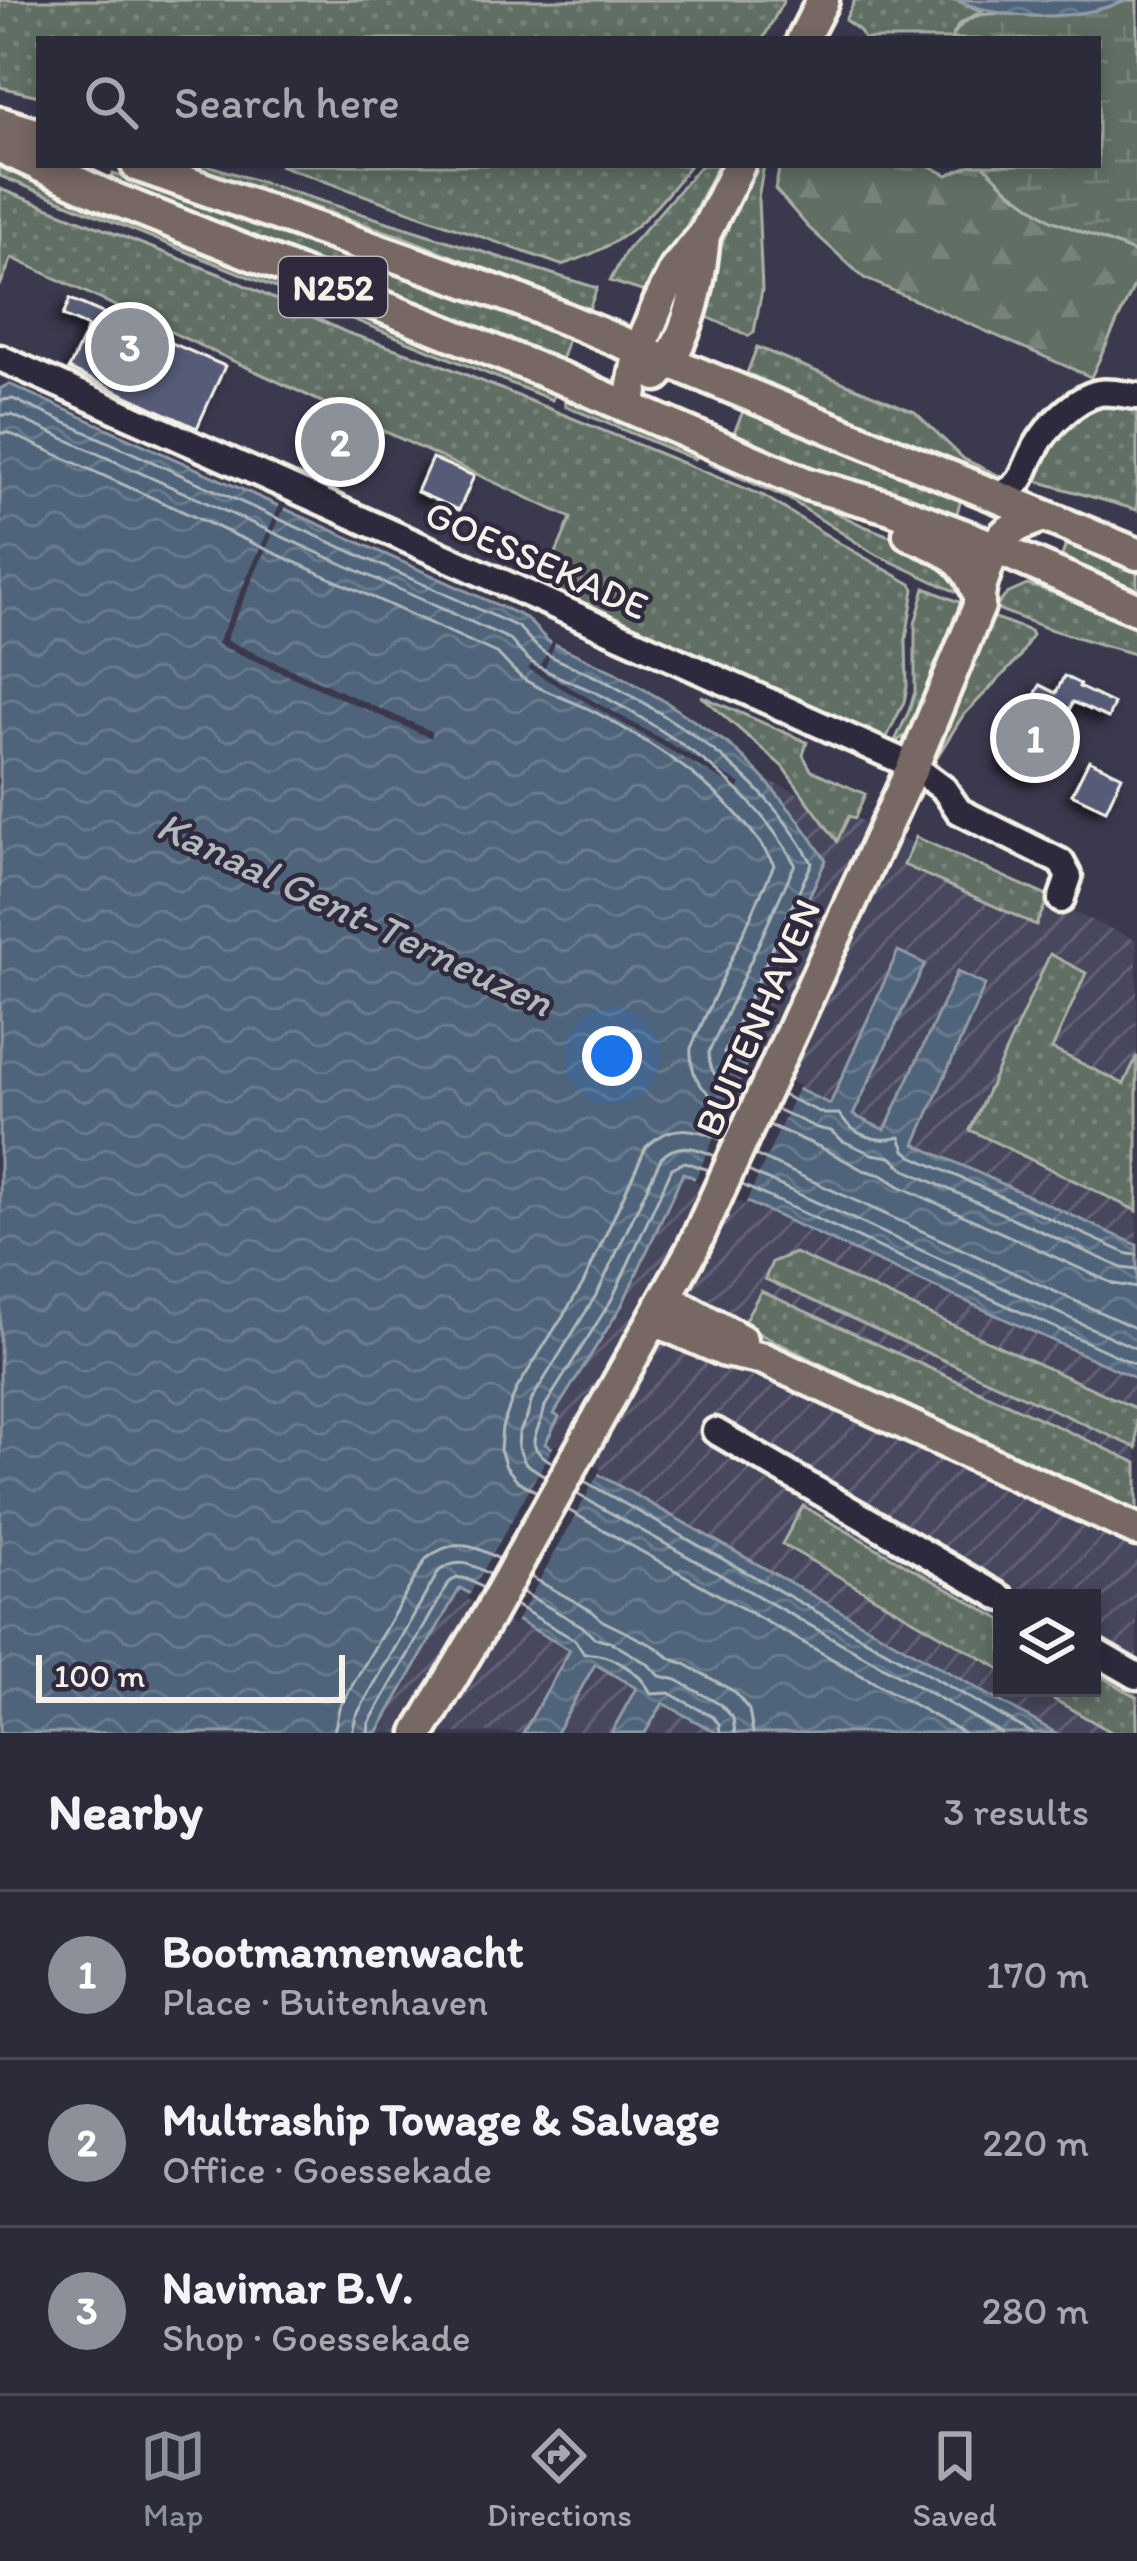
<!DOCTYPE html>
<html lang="en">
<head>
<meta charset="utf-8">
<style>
  :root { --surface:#2c2b3a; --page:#383745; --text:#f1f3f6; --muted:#a6a7af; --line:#484754; --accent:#8c9099 }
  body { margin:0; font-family:Itim,sans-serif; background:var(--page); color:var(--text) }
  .controls { position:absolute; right:36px; bottom:36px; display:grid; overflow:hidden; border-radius:0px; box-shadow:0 6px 18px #0003 }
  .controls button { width:108px; height:108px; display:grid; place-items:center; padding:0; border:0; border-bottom:3px solid var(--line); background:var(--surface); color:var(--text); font:60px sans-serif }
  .scale { position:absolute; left:36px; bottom:30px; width:309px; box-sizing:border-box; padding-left:12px; border:6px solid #f4f1e8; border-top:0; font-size:33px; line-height:42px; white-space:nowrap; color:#f4f1e8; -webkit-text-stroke:9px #2f2a3d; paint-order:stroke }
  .you { position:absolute; left:612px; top:1056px; width:42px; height:42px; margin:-30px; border:9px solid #fff; border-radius:50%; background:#1a73e8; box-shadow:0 0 0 18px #1a73e833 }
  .badge { display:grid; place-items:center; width:78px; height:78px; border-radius:50%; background:var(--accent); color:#fff; font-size:39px; font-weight:700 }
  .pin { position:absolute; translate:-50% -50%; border:6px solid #fff; box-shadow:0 3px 12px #0006 }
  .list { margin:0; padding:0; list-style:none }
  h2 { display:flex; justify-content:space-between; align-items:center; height:156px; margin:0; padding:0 48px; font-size:51px }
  h2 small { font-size:39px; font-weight:400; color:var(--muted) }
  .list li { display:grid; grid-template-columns:78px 1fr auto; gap:36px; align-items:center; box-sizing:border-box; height:168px; padding:0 48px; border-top:3px solid var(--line) }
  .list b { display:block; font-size:45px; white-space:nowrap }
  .list p { margin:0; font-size:39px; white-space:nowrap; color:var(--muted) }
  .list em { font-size:39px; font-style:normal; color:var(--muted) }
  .icon { flex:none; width:66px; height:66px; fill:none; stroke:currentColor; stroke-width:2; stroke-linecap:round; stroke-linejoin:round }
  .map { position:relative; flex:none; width:1137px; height:1733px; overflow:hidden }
  .search { position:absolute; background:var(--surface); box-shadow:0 6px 18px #0003; left:36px; right:36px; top:36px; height:132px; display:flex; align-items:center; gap:30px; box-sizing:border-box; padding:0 42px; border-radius:0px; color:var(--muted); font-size:45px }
  .sheet { height:660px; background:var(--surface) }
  nav { display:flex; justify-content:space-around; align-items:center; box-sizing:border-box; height:168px; border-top:3px solid var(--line); background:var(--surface); font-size:33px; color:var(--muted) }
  nav a { display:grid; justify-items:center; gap:6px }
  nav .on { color:var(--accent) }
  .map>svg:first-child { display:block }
</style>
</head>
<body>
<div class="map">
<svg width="1137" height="1733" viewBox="0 0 1137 1733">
  <defs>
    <pattern id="industrial-furrows" width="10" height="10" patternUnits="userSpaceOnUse" patternTransform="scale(3)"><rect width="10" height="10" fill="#47465d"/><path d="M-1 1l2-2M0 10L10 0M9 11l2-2" fill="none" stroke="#626174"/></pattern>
    <pattern id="grass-dots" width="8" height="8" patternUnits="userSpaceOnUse" patternTransform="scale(3)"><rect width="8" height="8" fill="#606e64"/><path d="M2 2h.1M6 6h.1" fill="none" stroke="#77837a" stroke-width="1.8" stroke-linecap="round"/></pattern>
    <pattern id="forest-firs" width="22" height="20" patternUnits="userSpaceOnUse" patternTransform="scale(3)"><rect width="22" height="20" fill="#606e64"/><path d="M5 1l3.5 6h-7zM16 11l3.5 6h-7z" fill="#77837a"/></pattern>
    <pattern id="wetland-marsh" width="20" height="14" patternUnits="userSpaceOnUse" patternTransform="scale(3)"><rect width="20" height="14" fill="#606e64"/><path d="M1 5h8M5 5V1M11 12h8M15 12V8" fill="none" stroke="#77837a"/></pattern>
    <pattern id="water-waves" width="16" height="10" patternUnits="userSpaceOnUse" patternTransform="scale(3)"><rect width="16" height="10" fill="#4f647a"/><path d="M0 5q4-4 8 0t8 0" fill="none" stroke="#697b8d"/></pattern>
    <filter id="shadow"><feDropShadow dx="-6" dy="6" stdDeviation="6" flood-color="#0009"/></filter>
  </defs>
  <rect width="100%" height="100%" fill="#3b394e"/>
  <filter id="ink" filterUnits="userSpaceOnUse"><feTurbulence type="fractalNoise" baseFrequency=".00833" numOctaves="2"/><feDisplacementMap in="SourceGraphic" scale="24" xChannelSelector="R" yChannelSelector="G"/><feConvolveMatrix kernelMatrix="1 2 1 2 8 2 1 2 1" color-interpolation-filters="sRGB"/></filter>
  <g filter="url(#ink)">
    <!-- industrial -->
    <path fill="url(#industrial-furrows)" fill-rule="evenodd" d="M0 448 1137 940V1733H0ZM1002 1598H1092V1688H1002Z"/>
    <!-- grass -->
    <path fill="url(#grass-dots)" stroke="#aab0a6" stroke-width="3" d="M0 0H784L763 39H39V96L0 87Z
      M855 0H956L982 11 959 24 951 39H864L859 30 845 20Z
      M0 162 557 388 552 400 0 176Z
      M189 165H207L597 288 589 309 403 237Z
      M279 165H690C652 216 623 247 561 265Z
      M701 165H718L651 294 610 281 626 251Z
      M756 165H764L758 198 762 290 754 332 749 336 701 314C715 258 731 216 756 165Z
      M113 174 355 252 569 336 560 364 110 182Z
      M0 189 222 275 348 333 437 363 764 496 841 544 911 584 914 589 906 639 907 687 904 702 884 743 541 588 571 518 12 258 0 286Z
      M757 347 915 412 964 459 1002 477 990 480 957 467 747 373Z
      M564 392 700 454 694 459 565 406Z
      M1117 396 1137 405V510L1030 479 1050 440 1078 409Z
      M744 409 962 496 953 526 733 435Z
      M712 453 864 526 933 553 952 564 965 596 873 553 789 499 709 464Z
      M1068 538 1137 566V600L1058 568Z
      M1027 585 1060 594 1137 626V655L1049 629 995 608 1007 594Z
      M925 588 966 605 917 728 894 743 909 711 915 692V624Z
      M990 616 1030 631 1032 635 1019 658 962 717 934 762 929 760Z
      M701 696 807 742 803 755 811 770 865 794 855 818 849 816 837 841 782 766Z
      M916 837 1049 897 1036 925 904 865Z
      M1050 954 1086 973 1052 1049 1124 1084 1137 1056V1211L970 1130Z
      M795 1253 1137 1409V1448L765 1279 772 1262Z
      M761 1291 1137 1463V1517L1070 1487 742 1325Z
      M803 1506 1002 1620V1670L782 1544Z
      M1092 1671 1137 1697V1733H1113L1034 1688H1092Z"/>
    <!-- forest -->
    <path fill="url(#forest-firs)" stroke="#aab0a6" stroke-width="3" d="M780 165H928L947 175 971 165H984L1009 190 1051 220 1137 253V280L1091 377 864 278 808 227 775 189Z"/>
    <!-- wetland -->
    <path fill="url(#wetland-marsh)" stroke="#aab0a6" stroke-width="3" d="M1128 0H1137V253L1051 220 1009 190 984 165H1098V39H951C973 0 1005 18 1043 16 1069 14 1103 10 1128 0Z"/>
    <!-- water -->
    <path fill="url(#water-waves)" stroke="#919ca6" stroke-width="3" d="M956 0H1128C1075 21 1008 22 956 0Z
      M9 384 526 618 548 641 614 672 666 702 731 746 761 775 797 818 826 860 735 1058 739 1062 830 1104 898 951 925 964 853 1115 885 1130 957 972 985 985 915 1144 1137 1245V1379L683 1173 622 1305 554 1414 559 1417 545 1444 1056 1733H717L663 1703 645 1733H611L636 1688 595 1664 556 1733H523L570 1650 460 1588 377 1733H0V389Z"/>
    <!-- pier -->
    <path fill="#3b394e" d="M280 504 285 506 226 640 433 732 431 738 217 644Z
      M554 637 557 639 543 672 741 784 738 789 528 669 531 665 539 669Z
      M749 1063 799 1086 745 1205 694 1181Z
      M555 1444 601 1469 514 1626 467 1599Z"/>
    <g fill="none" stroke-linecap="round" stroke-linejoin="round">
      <!-- shore -->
      <path stroke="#b2b9bc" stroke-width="3" d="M0 400 13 399 518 627C527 635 534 647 545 653 566 665 591 673 612 685 692 729 767 781 812 863L724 1053 728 1068 750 1080
        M0 415H12L509 639C518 648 525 659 536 665 557 678 581 685 603 696 678 737 753 788 795 864L709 1052C708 1076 723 1085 743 1094
        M0 433H9L498 654C507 663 515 673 525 680 546 693 571 700 593 711 662 748 736 796 774 865L691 1048C689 1082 708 1097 736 1110
        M782 1095 824 1114H839C852 1135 877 1144 900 1137L905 1150 912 1156 1128 1254 1137 1255
        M776 1109 817 1128 831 1131 843 1141 872 1154 891 1157 906 1170 1122 1268 1137 1270
        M769 1125 822 1148 863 1170 882 1175 899 1186 1114 1284 1137 1288
        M755 1155 1137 1329
        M748 1171 1137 1349
        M742 1185 1137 1365
        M553 1463C519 1444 540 1435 545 1406L612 1299 672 1168 685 1162 709 1170
        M545 1476 525 1463 518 1447 519 1433 527 1417 532 1399 598 1292 661 1158C678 1141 695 1147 715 1156
        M584 1481 1032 1733
        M537 1492 518 1481 506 1467 500 1450 502 1427 516 1390 583 1284 646 1147C670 1123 694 1127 722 1140
        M577 1494 1001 1733
        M568 1510 964 1733
        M531 1577 592 1611 603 1621 656 1647 670 1658 685 1664 735 1692 749 1710 753 1733
        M522 1592 582 1626 594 1638 609 1641 648 1664 660 1676 677 1680 721 1705 733 1718 735 1733
        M515 1605 575 1640 584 1654C608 1652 641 1671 651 1694L669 1693 713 1717 719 1724 720 1733
        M334 1733 339 1708 426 1559C451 1538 473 1544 499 1559
        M352 1733 356 1716 439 1571C458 1557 472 1564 491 1575
        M368 1733 369 1723 449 1583C461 1572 471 1581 483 1588"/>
    </g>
    <!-- building -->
    <path fill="#575b77" stroke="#f4f1e8" stroke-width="3" filter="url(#shadow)" d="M70 299 225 366 197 428 69 369 88 327 63 316Z
      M324 415 371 436 356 470 309 448Z
      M432 458 474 476 459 510 417 492Z
      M1064 676 1080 684 1079 687 1114 704 1108 718 1073 702 1035 779 1002 763 1040 685 1056 693Z
      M1089 760 1122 776 1106 810 1072 794Z"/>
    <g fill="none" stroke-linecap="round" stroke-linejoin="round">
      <defs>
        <path id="minor" d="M0 358 913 766 944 789 959 811 1061 862 1069 877 1061 900
          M997 497C1028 481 1020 475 1036 447 1047 427 1075 398 1099 393 1110 391 1126 395 1137 396
          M715 1431 1002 1598
          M1092 1650 1137 1676"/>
        <path id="major" d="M803 39 823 0
          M0 123 39 135
          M0 147 39 165
          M39 165 102 194 563 379 807 484 888 507 994 547 1137 609
          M137 165 514 298 1137 554
          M657 375C689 341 700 280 704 235
          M629 406 640 349 659 303 676 268 704 235 739 165
          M909 534C944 549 965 555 978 593
          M666 1298 741 1340
          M655 1320 725 1351 764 1359 1137 1530
          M419 1733 487 1618 692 1250 913 766 979 606C978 592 982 581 987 567 999 532 1009 528 1043 516"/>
      </defs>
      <!-- minor casing -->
      <use href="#minor" stroke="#f4f1e8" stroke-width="33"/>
      <!-- major casing -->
      <use href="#major" stroke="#f4f1e8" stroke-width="39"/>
      <!-- minor -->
      <use href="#minor" stroke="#2f2a3d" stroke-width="24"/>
      <!-- major -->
      <use href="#major" stroke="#776864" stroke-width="30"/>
    </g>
  </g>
  <g text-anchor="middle" stroke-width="9" stroke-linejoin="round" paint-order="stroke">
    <!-- shield labels -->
    <rect fill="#2f2a3d" stroke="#b9b5b5" stroke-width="3" x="279" y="257" width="108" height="60" rx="9"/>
    <g font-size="36" font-weight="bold" fill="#f4f1e8">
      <text x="333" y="300">N252</text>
    </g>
    <!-- street labels -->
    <g font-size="39" fill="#f4f1e8" stroke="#2f2a3d">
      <text transform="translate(537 559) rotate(24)" y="14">GOESSEKADE</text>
      <text transform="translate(757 1017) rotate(-66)" y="14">BUITENHAVEN</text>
    </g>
    <!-- water labels -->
    <g font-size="42" font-style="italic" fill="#b2b9bc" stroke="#2f2a3d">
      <text transform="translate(355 913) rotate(25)" y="15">Kanaal Gent-Terneuzen</text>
    </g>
  </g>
</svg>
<div class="controls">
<button><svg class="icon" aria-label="layers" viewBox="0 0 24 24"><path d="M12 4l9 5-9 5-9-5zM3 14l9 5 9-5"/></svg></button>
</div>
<div class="scale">100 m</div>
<div class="you"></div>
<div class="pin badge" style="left:1035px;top:738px">1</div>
<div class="pin badge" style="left:340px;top:442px">2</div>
<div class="pin badge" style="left:130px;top:347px">3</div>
<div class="search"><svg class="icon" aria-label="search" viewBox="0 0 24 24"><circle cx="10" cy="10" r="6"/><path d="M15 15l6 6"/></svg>Search here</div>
</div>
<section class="sheet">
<h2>Nearby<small>3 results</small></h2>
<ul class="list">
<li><span class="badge">1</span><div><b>Bootmannenwacht</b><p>Place · Buitenhaven</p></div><em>170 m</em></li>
<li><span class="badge">2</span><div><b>Multraship Towage &amp; Salvage</b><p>Office · Goessekade</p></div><em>220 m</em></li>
<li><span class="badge">3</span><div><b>Navimar B.V.</b><p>Shop · Goessekade</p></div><em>280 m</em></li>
</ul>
</section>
<nav>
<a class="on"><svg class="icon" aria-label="map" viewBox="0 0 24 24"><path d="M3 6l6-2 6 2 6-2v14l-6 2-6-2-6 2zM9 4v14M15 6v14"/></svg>Map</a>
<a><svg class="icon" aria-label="directions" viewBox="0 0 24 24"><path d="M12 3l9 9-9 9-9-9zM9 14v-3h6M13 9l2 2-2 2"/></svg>Directions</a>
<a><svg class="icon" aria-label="saved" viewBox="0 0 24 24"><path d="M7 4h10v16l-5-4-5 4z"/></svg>Saved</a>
</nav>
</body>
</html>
